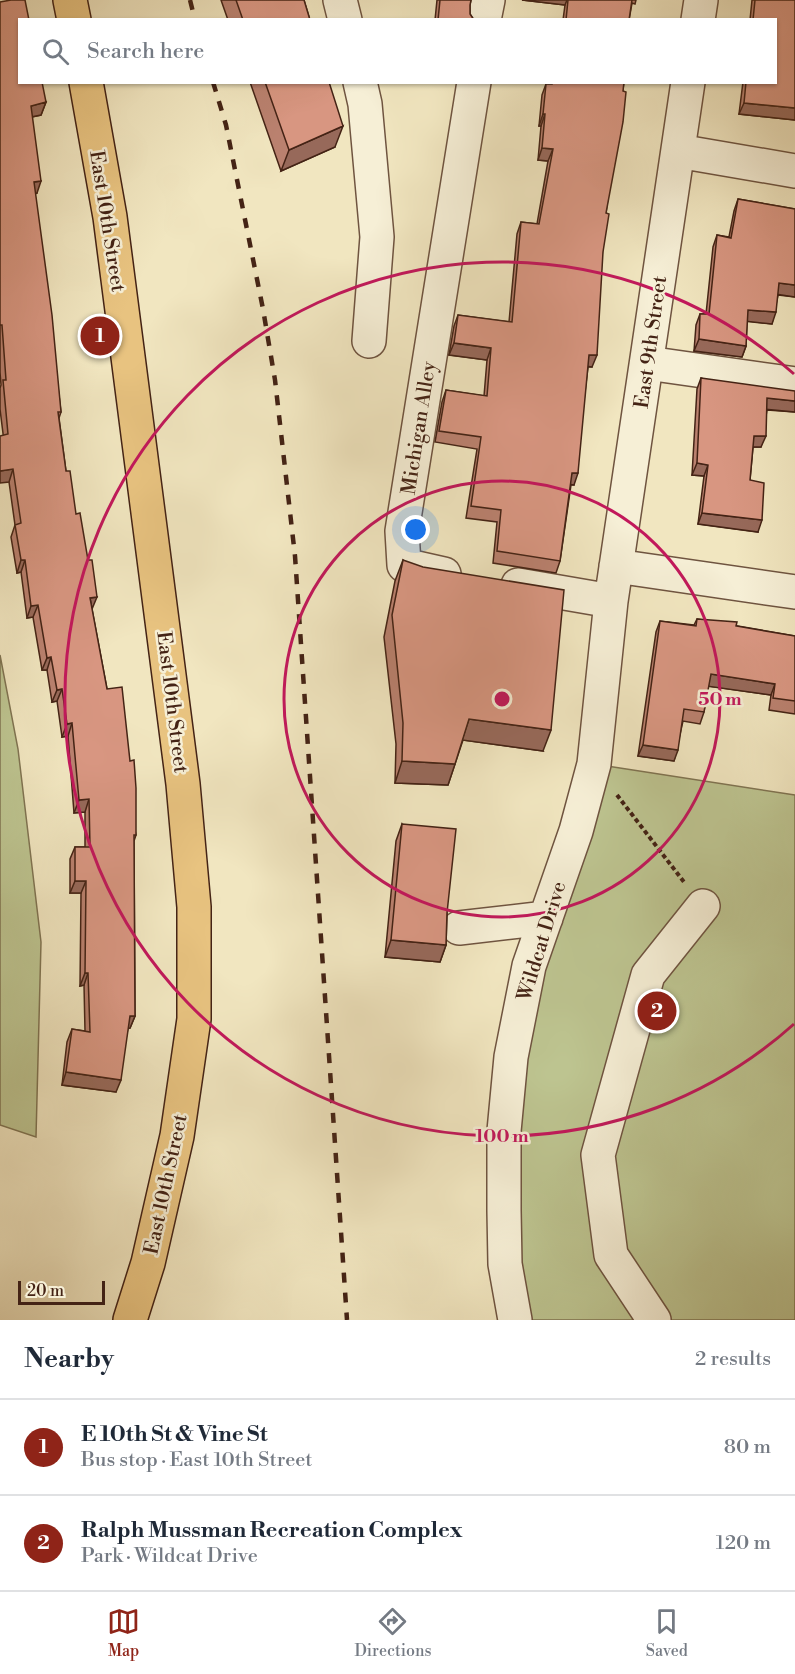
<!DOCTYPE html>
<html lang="en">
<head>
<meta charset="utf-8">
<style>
  :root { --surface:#fff; --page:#f2f2f3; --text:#1f2937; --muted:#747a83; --line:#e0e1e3; --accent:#8f2418 }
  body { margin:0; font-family:"Libre Bodoni",serif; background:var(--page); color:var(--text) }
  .scale { position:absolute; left:18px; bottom:15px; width:87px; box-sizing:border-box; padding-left:6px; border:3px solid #442315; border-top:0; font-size:16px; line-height:21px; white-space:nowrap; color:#442315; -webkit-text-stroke:4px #f6efd6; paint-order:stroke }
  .you { position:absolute; left:416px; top:530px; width:21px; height:21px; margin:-15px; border:4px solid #fff; border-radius:50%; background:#1a73e8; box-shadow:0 0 0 9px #1a73e833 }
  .badge { display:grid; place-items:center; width:39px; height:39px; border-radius:50%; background:var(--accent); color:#fff; font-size:20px; font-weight:700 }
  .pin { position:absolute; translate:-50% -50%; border:3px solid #fff; box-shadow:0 2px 6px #0006 }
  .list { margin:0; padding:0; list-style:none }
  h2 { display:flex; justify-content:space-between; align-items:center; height:78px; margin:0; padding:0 24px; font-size:26px }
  h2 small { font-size:20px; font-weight:400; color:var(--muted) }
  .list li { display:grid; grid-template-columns:39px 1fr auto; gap:18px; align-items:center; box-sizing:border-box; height:96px; padding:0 24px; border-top:2px solid var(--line) }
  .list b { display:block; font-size:22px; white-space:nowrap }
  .list p { margin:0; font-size:20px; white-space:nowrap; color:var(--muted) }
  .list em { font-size:20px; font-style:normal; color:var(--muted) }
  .icon { flex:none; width:33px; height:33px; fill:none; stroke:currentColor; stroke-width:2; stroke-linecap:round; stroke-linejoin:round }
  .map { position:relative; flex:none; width:795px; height:1320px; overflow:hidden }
  .search { position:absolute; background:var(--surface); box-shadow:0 2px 4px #0004; left:18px; right:18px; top:18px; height:66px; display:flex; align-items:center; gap:15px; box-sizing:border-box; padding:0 21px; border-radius:0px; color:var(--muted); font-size:22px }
  .sheet { height:270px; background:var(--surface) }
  nav { display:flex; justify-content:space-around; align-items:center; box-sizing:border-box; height:84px; border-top:2px solid var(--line); background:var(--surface); font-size:16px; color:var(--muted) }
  nav a { display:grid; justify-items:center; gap:3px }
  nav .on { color:var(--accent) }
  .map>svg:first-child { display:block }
</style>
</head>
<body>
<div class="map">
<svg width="795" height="1320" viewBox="0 0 795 1320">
  <rect width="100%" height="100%" fill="#f1e6c0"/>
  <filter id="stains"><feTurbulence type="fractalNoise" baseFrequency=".00333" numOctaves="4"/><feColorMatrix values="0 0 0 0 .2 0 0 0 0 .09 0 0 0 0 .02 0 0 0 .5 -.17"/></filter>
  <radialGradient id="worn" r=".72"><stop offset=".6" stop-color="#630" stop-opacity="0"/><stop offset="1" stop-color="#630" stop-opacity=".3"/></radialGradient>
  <!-- green -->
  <path fill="#bdc490" stroke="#807452" stroke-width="1.5" d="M0 655 18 749 41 942 36 1137 0 1125Z
    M594 764 795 795V1320H515L504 1131Z"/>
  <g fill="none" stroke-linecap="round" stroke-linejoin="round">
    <defs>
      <path id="minor" d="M340 0 345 20
        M484 20 488 0
        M698 20 701 0
        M360 82 365 104 377 237 369 341
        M678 151 795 171
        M647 363 795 384
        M616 566 795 592
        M444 574 404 565 402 531 474 82
        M518 585 611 601
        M459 928 546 918
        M515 1320 505 1264 504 1211V1131L511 1057 529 966 576 831 594 764 611 601 688 82
        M654 1320 611 1255 598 1155 648 975 703 906"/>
      <path id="major" d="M70 0 74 20
        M86 82 110 217 183 784 194 907V1019L177 1136 148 1263 130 1320"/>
    </defs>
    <!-- minor casing -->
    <use href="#minor" stroke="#6f5440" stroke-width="36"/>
    <!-- major casing -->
    <use href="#major" stroke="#442315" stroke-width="36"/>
    <!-- path -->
    <path stroke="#442315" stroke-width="4" stroke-dasharray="4.5 3" stroke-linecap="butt" d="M617 795 684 882"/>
    <!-- minor -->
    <use href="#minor" stroke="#f6efd6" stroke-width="33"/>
    <!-- major -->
    <use href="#major" stroke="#e8c380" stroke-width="33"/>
    <!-- rail -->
    <path stroke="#442315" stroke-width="4.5" stroke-dasharray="10 10" stroke-linecap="butt" d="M190 0 195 20
      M213 82 226 125 263 309 275 380 295 556 347 1320"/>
  </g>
  <!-- wall -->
  <path fill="#ba816f" stroke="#442315" stroke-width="1.5" d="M221 0H304L310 20H228Z
    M437 0H471L470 5V14L474 20H435Z
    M522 0H636L635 4 632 3 629 20H563L565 5Z
    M752 0H795V120L739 114 743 82H776V20H750Z
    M0 2 46 102 41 115 32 117 37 193 35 194 61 412 59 418 66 471 107 689 136 835 134 841 135 1016 130 1028H128L116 1092 62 1085 67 1042 72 1029 85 1031 84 985 80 986 81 893H70V859L75 847H85V812L74 813 68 736 62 737 57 701 52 702 47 670H42L33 617 27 618 21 572 17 573 11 537 15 525 9 482 0 409V388L1 385 0 372Z
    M250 82H329L335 147 281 171Z
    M549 82H624L606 213 592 367H588L574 485H571L560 561 556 573 493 563 497 522 466 518 477 449 435 442 442 402 446 390 484 396 487 360 449 355 454 326 458 315 509 322 517 234 521 222 537 224 548 161 538 160 541 126H539L542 95 546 84H549Z
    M738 199 795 209V297L778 295 772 324 747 321 746 346 742 357 694 351 696 325 700 314H706L713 247 717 235 729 237 734 211Z
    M701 378 795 412 767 410 761 447H753L750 480 758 532 698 524 704 476 692 475 697 389Z
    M403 560 543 751 463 740 448 785 395 783 396 744 384 637 395 581Z
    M697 619 795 636V714L769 710 771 695 708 686 704 712 700 724 683 721 674 761 638 756 656 632 660 621 694 625Z
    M402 824 447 913 446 945 440 962 385 957 396 841Z"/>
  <!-- shaded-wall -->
  <path fill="#97695a" stroke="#442315" stroke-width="1.5" d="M522 0H567L565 5Z
    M46 102 41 115 26 118 31 106Z
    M744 103 795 108V120L739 114Z
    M543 114H545L541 126H539Z
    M343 126 335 147 281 171 289 150Z
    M542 148 553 149 548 161 538 160Z
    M41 181 37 193 29 194 34 182Z
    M779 283 795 285V297L775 294Z
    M748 310 776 312 772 324 744 321Z
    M699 339 746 346 742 357 694 351Z
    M454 343 491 348 487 360 449 355Z
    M589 355H597L592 367 585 366Z
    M767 398 795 401V412L763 409Z
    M754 436H766L761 447H750Z
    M697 463 708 465 704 476 692 475Z
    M13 469 9 482 0 483V471Z
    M572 473H578L574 485 568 484Z
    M702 513 762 520 758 532 698 524Z
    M21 560H25L21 572 17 573Z
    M97 597 92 609 90 598Z
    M38 605 33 617 27 618 31 606Z
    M51 657 47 670H42L47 658Z
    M711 674 775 684 771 695 706 686Z
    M62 689 57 701 52 702 57 690Z
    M469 719 551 730 543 751 462 740Z
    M72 723 68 736 62 737 67 724Z
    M643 745 678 750 674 761 638 756Z
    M402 761 455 764 448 785 395 783Z
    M89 799 85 812 74 813 79 800Z
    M75 881H86L81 893H70Z
    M391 940 446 945 440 962 385 957Z
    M85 973H88L84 985 80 986Z
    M130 1016H135L130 1028 125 1029Z
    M66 1072 121 1080 116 1092 62 1085Z"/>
  <!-- building -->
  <path fill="#d89681" stroke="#442315" stroke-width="1.5" d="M11 0H25L29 20H20V82H42L46 102 31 106 41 181 34 182 52 315 61 412H58L66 471H70L76 514 80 513 88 560H92L97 597 90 598 107 689 122 687 130 761 134 760 136 788V835H134L135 1016H130L121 1080 66 1072 72 1029 90 1032 88 973H85L86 881H75V847H90L89 799 79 800 72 723 67 724 62 689 57 690 51 657 47 658 38 605 31 606 25 560H21L15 525 21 523 13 469 0 471V436L8 434 3 380H6L2 325H0V2Z
    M236 0H304L310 20H243Z
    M440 0H471L470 5V14L474 20H438Z
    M568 0H632L629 20H566Z
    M755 0H795V108L744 103 746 82H776V20H753Z
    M265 82H329L343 126 289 150Z
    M552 82H624L623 91 626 92 623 122 606 213 609 214 603 252 597 355H589L578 473H572L560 561 497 551 501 510 471 506 481 437 439 431 446 390 487 396 491 348 454 343 458 315 512 322 521 222 539 224 553 149 542 148 545 114H543L546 84H552Z
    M738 199 795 209V285L779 283 776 312 748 310 746 346 699 339 700 314H709L717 235 731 238Z
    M701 378 795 391V401L767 398 766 436H754L750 480 764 483 762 520 702 513 708 465 697 463Z
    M403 560 423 567 564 590 551 730 469 719 455 764 402 761 403 723 392 615Z
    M697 619 737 622 736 626 795 636V701L773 698 775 684 711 674 704 712 684 709 678 750 643 745 660 621 696 626Z
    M402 824 456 829 447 913 446 945 391 940Z"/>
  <!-- distance rings -->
  <g fill="none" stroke="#c2185b" stroke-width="3">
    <circle cx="502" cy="699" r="218"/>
    <path d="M794 1024A437 437 0 1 1 794 374"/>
  </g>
  <g text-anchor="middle" stroke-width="5" stroke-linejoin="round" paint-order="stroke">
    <!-- street labels -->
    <g font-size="20" fill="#442315" stroke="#f6efd6">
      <text transform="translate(108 221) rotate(81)" y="7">East 10th Street</text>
      <text transform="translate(650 342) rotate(-82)" y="7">East 9th Street</text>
      <text transform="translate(418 428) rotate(-81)" y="7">Michigan Alley</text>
      <text transform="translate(173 702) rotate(83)" y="7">East 10th Street</text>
      <text transform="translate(541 941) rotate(-73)" y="7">Wildcat Drive</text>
      <text transform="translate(165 1184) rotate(-78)" y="7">East 10th Street</text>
    </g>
  </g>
  <circle cx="502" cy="699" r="9" fill="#c2185b" stroke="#f6efd6" stroke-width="3"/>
  <g font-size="18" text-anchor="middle" font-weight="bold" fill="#c2185b" stroke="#f6efd6" stroke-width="5" stroke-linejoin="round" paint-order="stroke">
    <text x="720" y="705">50 m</text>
    <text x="502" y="1142">100 m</text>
  </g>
  <rect width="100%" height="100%" filter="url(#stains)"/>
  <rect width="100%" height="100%" fill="url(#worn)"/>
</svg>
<div class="scale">20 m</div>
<div class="you"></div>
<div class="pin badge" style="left:100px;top:336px">1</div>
<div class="pin badge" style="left:657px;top:1011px">2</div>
<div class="search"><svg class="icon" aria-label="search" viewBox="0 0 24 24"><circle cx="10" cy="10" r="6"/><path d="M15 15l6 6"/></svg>Search here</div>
</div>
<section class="sheet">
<h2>Nearby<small>2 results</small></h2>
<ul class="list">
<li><span class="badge">1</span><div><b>E 10th St &amp; Vine St</b><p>Bus stop · East 10th Street</p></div><em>80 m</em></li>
<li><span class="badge">2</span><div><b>Ralph Mussman Recreation Complex</b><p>Park · Wildcat Drive</p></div><em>120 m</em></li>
</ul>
</section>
<nav>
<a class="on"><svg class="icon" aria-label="map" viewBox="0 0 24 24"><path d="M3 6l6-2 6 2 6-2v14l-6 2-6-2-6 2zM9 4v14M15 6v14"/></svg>Map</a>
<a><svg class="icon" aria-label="directions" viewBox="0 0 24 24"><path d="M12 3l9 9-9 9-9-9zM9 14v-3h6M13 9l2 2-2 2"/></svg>Directions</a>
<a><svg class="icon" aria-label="saved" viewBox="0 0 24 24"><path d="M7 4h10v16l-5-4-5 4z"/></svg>Saved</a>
</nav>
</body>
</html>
